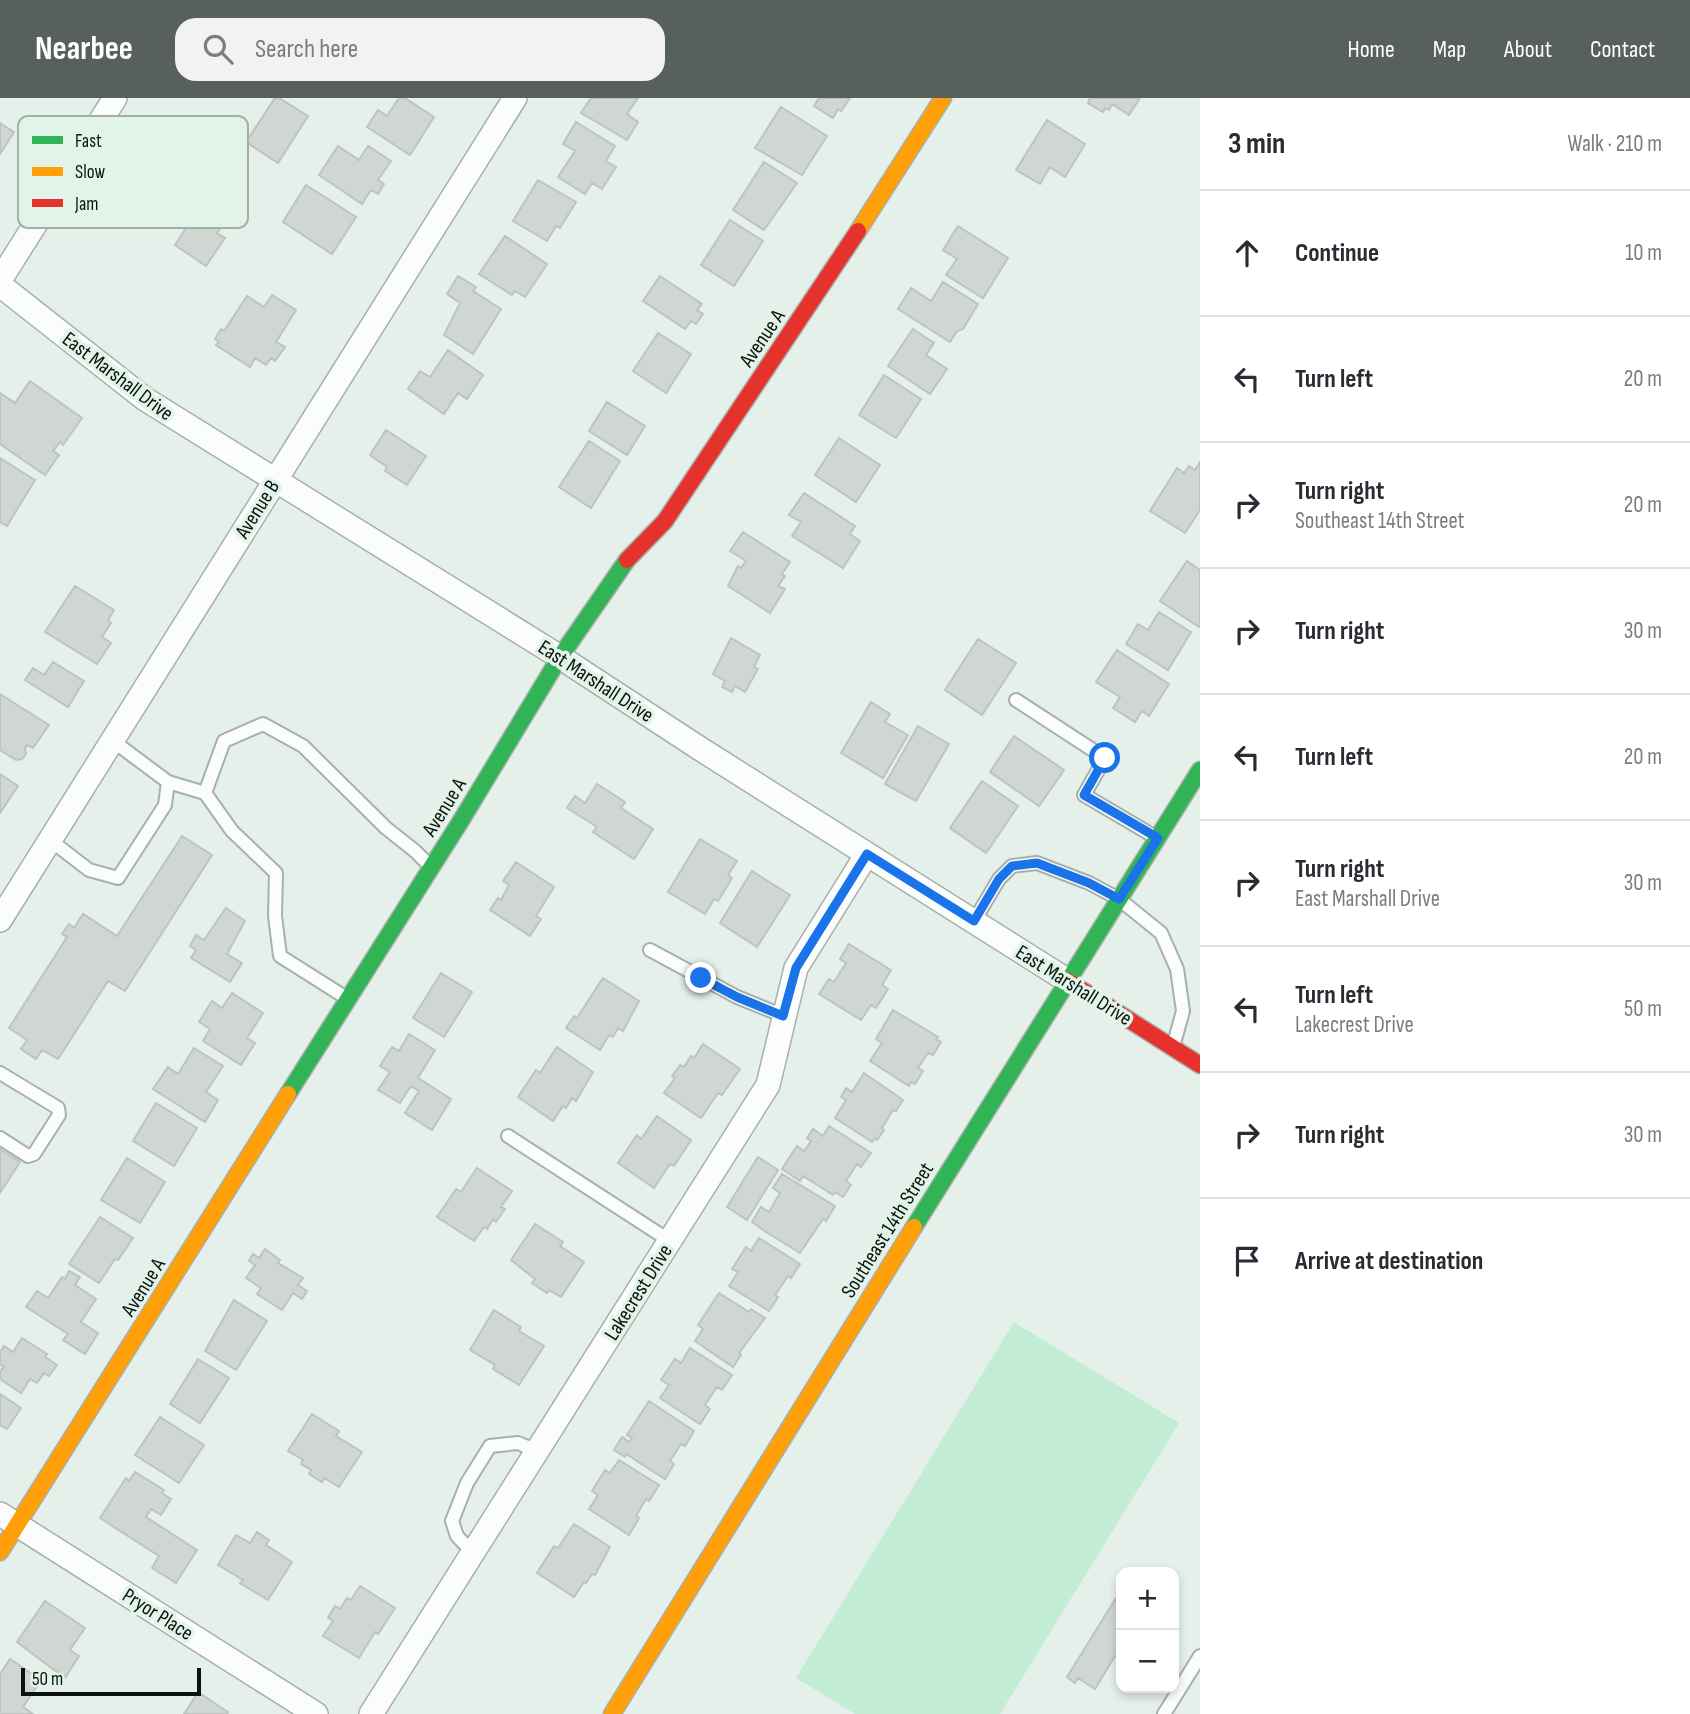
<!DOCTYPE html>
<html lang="en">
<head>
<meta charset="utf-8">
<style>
  :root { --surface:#fff; --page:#f2f2f3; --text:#2b2b33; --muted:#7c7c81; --line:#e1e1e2; --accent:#58605c }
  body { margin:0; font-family:"Sofia Sans Condensed",sans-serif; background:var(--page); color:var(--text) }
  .controls { position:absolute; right:21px; bottom:21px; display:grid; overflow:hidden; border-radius:14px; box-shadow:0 4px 10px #0003 }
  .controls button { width:63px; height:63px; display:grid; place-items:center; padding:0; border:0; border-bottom:2px solid var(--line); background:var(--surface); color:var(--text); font:35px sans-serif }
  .scale { position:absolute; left:21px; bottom:18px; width:180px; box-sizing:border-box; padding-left:7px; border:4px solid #0c120f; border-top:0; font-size:19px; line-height:24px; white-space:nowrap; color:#0c120f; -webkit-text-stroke:5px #e2f4e9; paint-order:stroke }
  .stop { position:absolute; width:21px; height:21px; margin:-16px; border:5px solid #1a73e8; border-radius:50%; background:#fff }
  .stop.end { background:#1a73e8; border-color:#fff; box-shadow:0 2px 7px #0008 }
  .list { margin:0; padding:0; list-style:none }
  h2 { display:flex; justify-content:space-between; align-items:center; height:91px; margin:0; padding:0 28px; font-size:30px }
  h2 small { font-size:23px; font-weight:400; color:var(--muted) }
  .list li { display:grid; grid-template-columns:46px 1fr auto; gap:21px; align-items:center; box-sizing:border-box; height:126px; padding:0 28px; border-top:2px solid var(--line) }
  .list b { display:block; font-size:26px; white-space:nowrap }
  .list p { margin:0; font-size:23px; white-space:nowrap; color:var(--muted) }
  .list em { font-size:23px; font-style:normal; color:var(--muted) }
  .icon { flex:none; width:38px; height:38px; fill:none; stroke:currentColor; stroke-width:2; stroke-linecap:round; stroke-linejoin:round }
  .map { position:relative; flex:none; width:1200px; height:1616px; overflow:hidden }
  header { display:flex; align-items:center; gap:42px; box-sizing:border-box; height:98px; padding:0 35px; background:var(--accent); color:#fff }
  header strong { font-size:33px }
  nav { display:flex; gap:38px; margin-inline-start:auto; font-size:24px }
  .search { width:490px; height:63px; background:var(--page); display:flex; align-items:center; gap:18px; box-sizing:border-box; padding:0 24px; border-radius:21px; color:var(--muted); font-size:26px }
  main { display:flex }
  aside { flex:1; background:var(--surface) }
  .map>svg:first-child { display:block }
</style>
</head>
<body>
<header>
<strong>Nearbee</strong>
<div class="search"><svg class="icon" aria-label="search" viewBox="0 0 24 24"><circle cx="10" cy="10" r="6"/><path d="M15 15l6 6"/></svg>Search here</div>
<nav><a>Home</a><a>Map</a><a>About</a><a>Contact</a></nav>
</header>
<main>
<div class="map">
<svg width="1200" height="1616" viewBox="0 0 1200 1616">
  <rect width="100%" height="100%" fill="#e6f0ea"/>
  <!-- green -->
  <path fill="#c3ecd5" d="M1014 1224 1179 1325 1000 1616H855L796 1580Z"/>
  <!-- building -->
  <path fill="#d0d7d3" stroke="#bcc4c0" stroke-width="2" d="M275 0H279L308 18 278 65 246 44Z
    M399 0H405L434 19 410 57 367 29 378 12 387 18Z
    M591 0H638L627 16 638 24 627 42 581 15Z
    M819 0H850L841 13 838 11 833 20 814 8Z
    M1090 0H1140L1129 17 1112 6 1109 12 1105 10 1103 14 1088 5Z
    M781 9 827 38 802 77 755 50Z
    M1047 22 1085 46 1065 79 1050 69 1040 86 1016 72Z
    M576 24 615 48 606 63 616 69 602 91 592 85 585 96 558 79 575 53 563 46Z
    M0 25 14 34 0 56Z
    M338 48 359 62 368 48 391 63 378 82 384 86 378 96 371 92 362 106 319 77Z
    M764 64 797 85 764 132 733 112Z
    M538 82 576 104 560 130 556 128 547 143 513 123Z
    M306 87 356 119 332 156 283 124Z
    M190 98 227 121 217 135 225 140 206 168 175 147 193 119 182 111Z
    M730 122 763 143 734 188 701 167Z
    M958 128 1008 160 983 200 946 177 957 161 943 152Z
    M505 138 547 166 525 199 515 193 512 197 479 176Z
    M458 178 476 189 473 193 501 211 473 256 444 237 460 205 447 196Z
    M660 178 702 206 697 212 703 216 696 226 691 223 685 231 643 203Z
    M943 184 978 206 963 231 957 233 950 244 898 211 911 190 931 203Z
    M272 197 296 212 276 244 285 249 275 263 271 260 266 267 255 260 250 269 216 247 219 244 215 241 221 231 224 233 247 198 264 209Z
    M913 231 934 245 926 257 947 271 930 296 888 268Z
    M658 235 691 256 666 295 633 273Z
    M448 252 483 277 467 301 458 295 444 316 408 291 420 273 430 279Z
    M884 277 921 301 896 340 859 317Z
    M30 283 82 320 63 347 60 344 53 353 59 357 45 377 0 346V295L15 305Z
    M607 304 645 328 627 357 589 333Z
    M386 332 426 358 407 387 385 373 387 369 370 357Z
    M839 340 880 367 856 404 815 377Z
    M589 343 620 363 591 410 559 389Z
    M0 360 35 382 7 428 0 424Z
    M1200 364V412L1185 435 1150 413 1177 370 1184 375 1189 368 1195 372Z
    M804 395 855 428 850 436 860 443 843 470 792 438 801 424 789 417Z
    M743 434 790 464 782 476 785 478 778 488 785 491 770 515 728 488 738 468 741 470 746 463 730 453Z
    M1187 463 1200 472V527L1199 529 1160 503Z
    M75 488 114 512 108 522 111 525 102 539 111 545 97 566 45 534Z
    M1159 514 1191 534 1168 572 1126 546 1138 526 1148 532Z
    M731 540 760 557 754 569 758 571 745 594 735 588 732 594 722 589 725 583 713 576Z
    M978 541 1016 565 982 617 945 592Z
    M1117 552 1169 586 1149 618 1142 613 1135 624 1113 610 1120 599 1096 584Z
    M53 564 84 583 68 609 25 582 33 570 44 577Z
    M0 596 49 627 33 650 27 647 25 651 26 656 22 661 16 662 0 652Z
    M871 604 890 616 885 624 908 637 883 680 841 655Z
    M918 628 949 646 916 703 885 686Z
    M1014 638 1064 672 1039 708 990 674Z
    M0 676 18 688 0 715Z
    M982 683 1018 708 986 755 950 730Z
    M597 686 625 704 621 710 653 731 634 761 593 734 597 729 567 710 575 698 585 705Z
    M182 738 212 757 125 893 108 883 58 961 42 952 36 961 21 951 27 942 9 930 67 839 62 836 69 826 74 830 83 816 117 838Z
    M700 741 737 763 728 777 732 780 718 803 714 801 705 816 668 794Z
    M516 764 554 789 536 818 541 821 530 838 490 812 498 800 501 802 509 787 503 783Z
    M752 773 790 797 757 849 720 825Z
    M226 810 245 823 227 856 242 865 230 884 191 860 196 852 190 848 196 837 204 842Z
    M849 846 891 872 882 887 888 891 876 910 871 907 861 922 819 896 829 881 834 884 846 865 840 861Z
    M441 875 472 894 444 939 413 920Z
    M603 880 639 903 623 933 618 930 613 939 609 937 600 952 566 930 574 918 577 920Z
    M232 895 263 915 247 940 255 945 241 967 203 943 210 931 199 924 212 903 222 910Z
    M893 912 938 939 936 941 941 944 933 957 928 955 918 970 923 973 915 986 911 984 909 988 870 963 882 945 876 941Z
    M409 936 435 952 418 980 451 1001 432 1032 405 1015 419 993 411 988 400 1005 378 992 390 974 380 968 392 949 399 953Z
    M703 946 740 971 722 997 718 995 701 1020 664 995 675 980 672 978 680 967 684 969 691 958 694 960Z
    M557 949 593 974 576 1003 572 1000 566 1010 563 1008 553 1023 518 999 536 972 540 975Z
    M194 950 223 968 206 994 218 1002 205 1024 153 991 168 969 178 976Z
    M864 975 903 1002 896 1013 893 1012 882 1030 884 1032 877 1042 875 1040 872 1044 835 1020 846 1002 841 999 846 990 852 994Z
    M156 1005 197 1030 174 1068 133 1043Z
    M657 1018 691 1042 674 1068 670 1066 654 1090 618 1065 637 1037 641 1041Z
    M829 1028 871 1055 861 1069 857 1066 846 1083 851 1087 843 1099 835 1094 833 1097 803 1078 800 1083 782 1071 797 1048 804 1053 811 1043 807 1040 813 1031 823 1038Z
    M0 1051 20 1064 0 1095Z
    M758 1059 778 1072 747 1122 727 1109Z
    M127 1060 165 1084 140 1125 101 1102Z
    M477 1070 512 1093 501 1109 505 1111 496 1124 493 1121 487 1131 484 1129 474 1143 437 1119 456 1091 461 1094Z
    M782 1076 835 1108 826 1123 823 1121 800 1155 763 1132 752 1124 761 1109 769 1114 780 1095 773 1090Z
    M100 1119 133 1140 118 1162 115 1161 99 1185 69 1166Z
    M535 1126 563 1144 560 1148 584 1164 561 1199 549 1192 547 1195 532 1185 535 1181 511 1162Z
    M759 1140 800 1166 791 1180 788 1178 775 1197 778 1199 769 1213 729 1188 738 1174 732 1171 746 1149 751 1153Z
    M265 1151 280 1162 278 1165 303 1180 298 1187 307 1193 302 1201 293 1195 282 1212 257 1196 261 1190 246 1180 255 1167 249 1163 253 1156 259 1160Z
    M69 1173 80 1179 75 1187 96 1201 81 1224 98 1235 85 1256 63 1242 68 1236 26 1209 37 1193 48 1200 62 1179 65 1181Z
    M719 1195 749 1214 751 1211 765 1220 739 1255 741 1257 733 1269 695 1243 703 1231 698 1227Z
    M234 1202 267 1223 236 1272 205 1253Z
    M494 1212 521 1229 519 1233 544 1248 519 1287 493 1271 495 1267 470 1252Z
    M22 1240 47 1256 45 1259 57 1267 49 1278 44 1275 37 1285 30 1281 21 1295 0 1281V1273L4 1269 0 1266V1254L4 1248 13 1254Z
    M690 1250 732 1277 722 1292 717 1289 705 1307 710 1311 700 1326 660 1300 669 1287 661 1282 675 1261 681 1265Z
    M198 1261 229 1280 200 1325 170 1306Z
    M0 1296 21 1310 7 1331 0 1327Z
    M649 1303 694 1333 685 1348 681 1346 670 1363 674 1366 665 1381 626 1356 625 1359 614 1352 622 1339 629 1344 632 1340 627 1337Z
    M312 1316 339 1333 336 1338 362 1354 339 1389 324 1380 322 1384 309 1376 311 1372 301 1366 303 1362 288 1353Z
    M160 1319 204 1347 179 1385 135 1357Z
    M619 1362 659 1387 649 1403 646 1401 636 1418 639 1420 629 1437 589 1411 598 1397 592 1393 605 1372 610 1375Z
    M135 1374 164 1392 162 1395 171 1401 161 1417 151 1411 146 1419 197 1452 176 1485 152 1470 159 1458 100 1420 126 1380 129 1383Z
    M574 1426 610 1449 595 1477 592 1476 586 1485 584 1484 574 1499 537 1475 554 1448 558 1450Z
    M257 1434 269 1442 266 1447 292 1464 268 1502 240 1485 243 1482 218 1467 236 1437 250 1445Z
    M360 1488 395 1510 378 1536 375 1534 359 1560 323 1538 333 1523 328 1520 335 1508 340 1511 347 1500 351 1502Z
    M1121 1492V1562L1115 1558 1095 1591 1078 1580 1075 1585 1067 1579Z
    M45 1503 85 1530 70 1552 79 1558 65 1580 17 1544Z
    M10 1561 41 1582 23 1609 33 1616H0V1576Z
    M198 1594 228 1614 227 1616H184Z"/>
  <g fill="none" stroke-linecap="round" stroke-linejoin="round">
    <defs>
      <path id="lane" d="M1016 602 1105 660 1084 697 1157 740
        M168 684 205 695 232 733 276 775 275 818 280 858 348 901
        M205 695 224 643 263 626 303 648 386 730 415 753 430 768
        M50 742 89 772 118 780 165 707 168 684 113 643
        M974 823 999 781 1012 768 1037 765 1089 785 1119 801 1161 835 1177 871 1183 913 1173 949
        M650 852 737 899 784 918
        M0 975 58 1010 59 1017 34 1056 28 1058 0 1040
        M508 1038 670 1143
        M473 1455 457 1438 452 1423 467 1385 490 1348 518 1345 537 1353
        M1164 1616 1200 1558"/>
      <path id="street" d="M0 182 115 0
        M0 187 145 301 560 559 699 650 1068 883
        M0 822 515 0
        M0 1416 316 1616
        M371 1616 768 987 796 870 867 756"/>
      <path id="fast" d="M288 996 462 721 560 559 627 462
        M914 1129 1200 672"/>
      <path id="slow" d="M858 133 943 0
        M0 1454 288 996
        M612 1616 914 1129"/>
      <path id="jam" d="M627 462 665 423 858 133
        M1068 883 1200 967"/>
    </defs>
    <!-- lane casing -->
    <use href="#lane" stroke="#a8b0ac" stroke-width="16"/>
    <!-- street casing -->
    <use href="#street" stroke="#a8b0ac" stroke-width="26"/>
    <!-- fast casing -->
    <use href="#fast" stroke="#a8b0ac" stroke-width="19"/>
    <!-- slow casing -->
    <use href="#slow" stroke="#a8b0ac" stroke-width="19"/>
    <!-- jam casing -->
    <use href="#jam" stroke="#a8b0ac" stroke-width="19"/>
    <!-- lane -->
    <use href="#lane" stroke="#fbfdfc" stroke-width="12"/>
    <!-- street -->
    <use href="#street" stroke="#fbfdfc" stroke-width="23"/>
    <!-- fast -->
    <use href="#fast" stroke="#30b455" stroke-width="16"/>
    <!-- slow -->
    <use href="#slow" stroke="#ff9f0a" stroke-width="16"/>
    <!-- jam -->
    <use href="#jam" stroke="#e5322d" stroke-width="16"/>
  </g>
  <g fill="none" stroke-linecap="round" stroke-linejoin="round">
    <!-- route -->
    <path stroke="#1a73e8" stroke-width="9" d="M701 880 737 899 783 918 796 870 867 756 974 823 999 781 1012 768 1037 765 1089 785 1119 801 1158 740 1084 697 1105 660"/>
  </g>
  <g text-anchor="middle" stroke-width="7" stroke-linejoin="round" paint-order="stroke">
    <!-- street labels -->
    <g font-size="21" fill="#0c120f" stroke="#e2f4e9">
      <text transform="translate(762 240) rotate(-56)" y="7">Avenue A</text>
      <text transform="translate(118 278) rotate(37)" y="7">East Marshall Drive</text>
      <text transform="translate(257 411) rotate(-58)" y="7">Avenue B</text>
      <text transform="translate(596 583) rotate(33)" y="7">East Marshall Drive</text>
      <text transform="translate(444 709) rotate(-58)" y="7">Avenue A</text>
      <text transform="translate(1074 887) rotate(32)" y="7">East Marshall Drive</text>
      <text transform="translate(887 1132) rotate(-58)" y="7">Southeast 14th Street</text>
      <text transform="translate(143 1189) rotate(-58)" y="7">Avenue A</text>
      <text transform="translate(638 1194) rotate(-58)" y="7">Lakecrest Drive</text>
      <text transform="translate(158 1516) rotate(32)" y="7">Pryor Place</text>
    </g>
  </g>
  <!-- legend -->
  <rect x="18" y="18" width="230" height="112" rx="10" fill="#e2f4e9" stroke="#a2b0a8" stroke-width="2"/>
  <rect x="32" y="38" width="31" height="8" fill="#30b455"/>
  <rect x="32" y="69" width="31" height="9" fill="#ff9f0a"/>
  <rect x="32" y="101" width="31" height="8" fill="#e5322d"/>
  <g font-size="19" fill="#0c120f">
    <text x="75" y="49">Fast</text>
    <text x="75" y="80">Slow</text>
    <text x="75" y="112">Jam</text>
  </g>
</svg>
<div class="controls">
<button>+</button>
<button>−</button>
</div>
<div class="scale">50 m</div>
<div class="stop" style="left:1105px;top:660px"></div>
<div class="stop end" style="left:701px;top:880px"></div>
</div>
<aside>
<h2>3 min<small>Walk · 210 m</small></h2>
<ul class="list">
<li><svg class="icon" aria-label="ahead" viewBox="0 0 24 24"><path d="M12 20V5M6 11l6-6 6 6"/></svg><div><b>Continue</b></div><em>10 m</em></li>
<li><svg class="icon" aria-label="left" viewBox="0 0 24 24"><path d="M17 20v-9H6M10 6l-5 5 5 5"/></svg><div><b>Turn left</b></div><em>20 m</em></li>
<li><svg class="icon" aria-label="right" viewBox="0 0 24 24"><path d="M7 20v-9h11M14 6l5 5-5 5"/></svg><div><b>Turn right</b><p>Southeast 14th Street</p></div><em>20 m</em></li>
<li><svg class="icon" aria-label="right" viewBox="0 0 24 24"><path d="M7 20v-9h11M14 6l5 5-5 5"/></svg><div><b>Turn right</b></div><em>30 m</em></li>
<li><svg class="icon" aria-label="left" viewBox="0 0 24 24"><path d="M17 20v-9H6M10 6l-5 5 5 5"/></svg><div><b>Turn left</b></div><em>20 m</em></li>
<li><svg class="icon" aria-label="right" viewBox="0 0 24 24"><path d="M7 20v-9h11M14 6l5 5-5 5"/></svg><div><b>Turn right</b><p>East Marshall Drive</p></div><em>30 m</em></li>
<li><svg class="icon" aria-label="left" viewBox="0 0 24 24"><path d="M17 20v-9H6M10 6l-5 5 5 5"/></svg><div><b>Turn left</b><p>Lakecrest Drive</p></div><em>50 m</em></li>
<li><svg class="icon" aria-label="right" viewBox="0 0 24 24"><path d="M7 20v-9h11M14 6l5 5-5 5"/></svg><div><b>Turn right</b></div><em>30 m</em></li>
<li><svg class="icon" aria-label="arrive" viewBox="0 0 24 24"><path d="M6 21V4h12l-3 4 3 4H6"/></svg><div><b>Arrive at destination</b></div></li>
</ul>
</aside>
</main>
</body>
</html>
